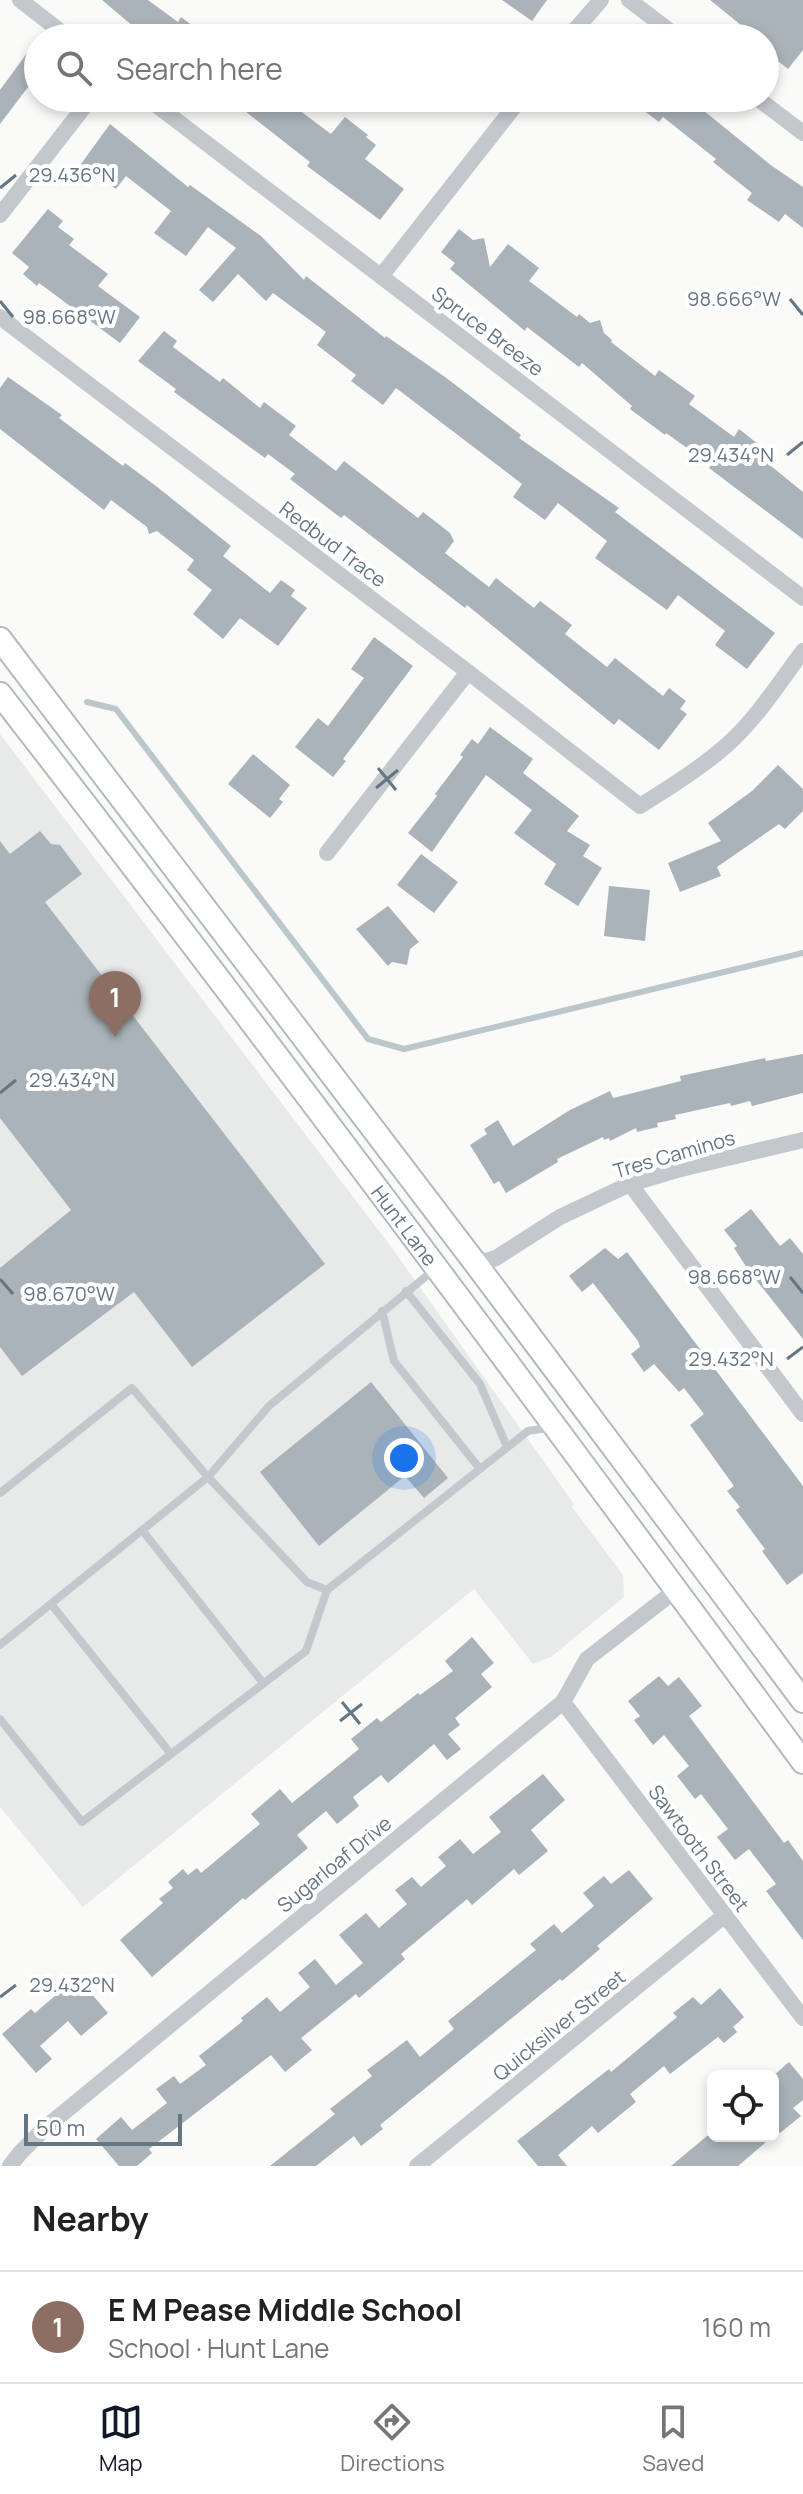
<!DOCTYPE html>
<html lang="en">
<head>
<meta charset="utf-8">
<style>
	body { margin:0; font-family:Manrope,sans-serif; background:#f6f6f6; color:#222 }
	.controls { position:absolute; right:24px; bottom:24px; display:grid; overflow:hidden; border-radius:12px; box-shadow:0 4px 12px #0003 }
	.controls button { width:72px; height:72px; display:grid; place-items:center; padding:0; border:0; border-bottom:2px solid #e0e0e0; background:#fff; color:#222; font:40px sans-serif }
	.scale { position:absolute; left:24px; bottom:20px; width:158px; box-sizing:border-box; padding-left:8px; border:4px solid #657683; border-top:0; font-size:22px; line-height:28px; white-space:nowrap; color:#657683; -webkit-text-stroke:6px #fff; paint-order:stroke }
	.you { position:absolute; left:404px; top:1458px; width:28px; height:28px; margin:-20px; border:6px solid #fff; border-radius:50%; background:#1a73e8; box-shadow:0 0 0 12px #1a73e833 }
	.badge { display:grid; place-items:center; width:52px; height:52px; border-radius:50%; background:#111827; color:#fff; font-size:26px; font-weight:700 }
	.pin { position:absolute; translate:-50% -66px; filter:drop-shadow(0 2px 4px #0008) }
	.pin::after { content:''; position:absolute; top:42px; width:28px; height:24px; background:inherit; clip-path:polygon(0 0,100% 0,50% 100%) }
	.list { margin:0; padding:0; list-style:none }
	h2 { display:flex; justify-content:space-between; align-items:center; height:104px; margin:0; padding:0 32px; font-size:34px }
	h2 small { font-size:26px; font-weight:400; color:#767676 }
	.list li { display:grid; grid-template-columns:52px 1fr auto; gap:24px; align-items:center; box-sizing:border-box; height:112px; padding:0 32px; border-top:2px solid #e0e0e0 }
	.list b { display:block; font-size:30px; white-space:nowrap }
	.list p { margin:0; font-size:26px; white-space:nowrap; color:#767676 }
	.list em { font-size:26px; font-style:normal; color:#767676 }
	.icon { flex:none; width:44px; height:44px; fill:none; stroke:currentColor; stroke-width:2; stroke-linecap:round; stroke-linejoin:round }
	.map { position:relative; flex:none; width:803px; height:2166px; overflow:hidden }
	.search { position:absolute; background:#fff; box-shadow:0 4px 12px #0003; left:24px; right:24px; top:24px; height:88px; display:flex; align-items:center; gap:20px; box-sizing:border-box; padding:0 28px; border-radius:44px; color:#767676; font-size:30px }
	.sheet { height:216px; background:#fff }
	nav { display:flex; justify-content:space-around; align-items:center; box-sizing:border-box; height:112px; border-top:2px solid #e0e0e0; background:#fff; font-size:22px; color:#767676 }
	nav a { display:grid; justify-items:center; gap:4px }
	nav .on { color:#111827 }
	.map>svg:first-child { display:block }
	.built { fill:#e8e9e9 }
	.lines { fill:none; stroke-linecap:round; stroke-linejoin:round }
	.stream { stroke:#bbc7cb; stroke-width:6 }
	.building { fill:#aab3b9 }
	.secondary-casing { stroke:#b3babf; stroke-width:26 }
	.service { stroke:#c3c8cc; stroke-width:8 }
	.minor { stroke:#c3c8cc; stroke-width:16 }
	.secondary { stroke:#fff; stroke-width:22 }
	.ticks { fill:none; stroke:#657683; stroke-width:3 }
	.labels { text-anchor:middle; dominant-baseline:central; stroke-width:8; stroke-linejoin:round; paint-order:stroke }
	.street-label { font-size:20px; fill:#657683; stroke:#fff }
	.ticks-label { font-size:20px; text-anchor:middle; fill:#657683; stroke:#fff; stroke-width:8; stroke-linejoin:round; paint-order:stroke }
</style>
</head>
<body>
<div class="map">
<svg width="803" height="2166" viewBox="0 0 803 2166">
	<rect width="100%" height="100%" fill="#fafaf8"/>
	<polygon class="built" points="0,734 392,1248 574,1504 572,1507 623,1575 624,1597 551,1657 533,1664 474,1589 83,1907 0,1807"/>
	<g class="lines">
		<polyline class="stream" points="87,702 116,709 368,1039 404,1049 803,953"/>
	</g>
	<g class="building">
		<polygon points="102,0 148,0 178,22 181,17 209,38 147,38"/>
		<polygon points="502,0 547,0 532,21"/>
		<polygon points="710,0 803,0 803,50 788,69 765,51 765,38 757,38"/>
		<polygon points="38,38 38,74 0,124 0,90"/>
		<polygon points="228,98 283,98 331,134 345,117 368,135 366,137 376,145 365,159 404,189 380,220 307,166 310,162"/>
		<polygon points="627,98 688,98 772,166 803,187 803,228 785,214 779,222 747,200 752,193 713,162 716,159 663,117 659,122"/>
		<polygon points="110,124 188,187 190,185 261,236 304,280 306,276 385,338 386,336 445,377 521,435 519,438 619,508 615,512 775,633 747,669 715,645 725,631 678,595 667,610 595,558 607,541 558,503 545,520 513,497 522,484 396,388 383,405 351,381 356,375 317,345 326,332 273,293 266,301 238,274 213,302 199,290 236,248 208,227 186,256 154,233 171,211 126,176 116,189 81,164"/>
		<polygon points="48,209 63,221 58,227 74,239 69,245 108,274 98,286 140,317 120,343 39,283 37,286 23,274 29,267 12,253"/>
		<polygon points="459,229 473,240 484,238 490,267 508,244 539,268 529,281 577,317 579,314 590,323 600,320 604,333 612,340 611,342 655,376 659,370 695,396 689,404 734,437 739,429 772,455 766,462 803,492 803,539 709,468 711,465 666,433 665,435 630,409 632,406 582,363 579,367 527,327 525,331 450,269 455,263 441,252"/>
		<polygon points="164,331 177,341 173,347 220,382 223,378 260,408 264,402 296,426 289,435 336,471 344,461 418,518 423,512 450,533 454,541 445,553 489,587 496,578 534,608 540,601 572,625 565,634 607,667 615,658 663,696 669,688 686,701 680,709 687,714 659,750 619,719 614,725 467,605 465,608 344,515 341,518 290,479 295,474 268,454 265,458 174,392 176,389 138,361"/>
		<polygon points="8,377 62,415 59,418 123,466 125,463 156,486 231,546 223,556 270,593 281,580 295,590 291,596 307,608 278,646 240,618 223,639 193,614 212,590 187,570 194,560 157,531 149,534 147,527 111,500 104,510 0,429 0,388"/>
		<polygon points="374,637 413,666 343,759 346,761 333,777 295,747 318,718 328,726 364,678 351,669"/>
		<polygon points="490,727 533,759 523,773 579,816 567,831 590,845 583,856 602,868 578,906 544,884 556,864 514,833 532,810 486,775 432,852 408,833 437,796 435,794 463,757 460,755 472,739 478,744"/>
		<polygon points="253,754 290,785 279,799 283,802 270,818 228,784"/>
		<polygon points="778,765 803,789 803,811 785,829 779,824 717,867 721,876 680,892 668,863 721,841 708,823 752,791"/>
		<polygon points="40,831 51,844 60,845 82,874 45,902 325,1264 192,1367 134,1292 22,1376 0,1347 0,1268 71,1210 0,1118 0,841 10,854"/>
		<polygon points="421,854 458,882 434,913 397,885"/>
		<polygon points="609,886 650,890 645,941 604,936"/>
		<polygon points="388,906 419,942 410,949 407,965 392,962 388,966 356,929"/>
		<polygon points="803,1054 803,1093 752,1106 750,1101 731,1106 730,1103 675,1115 676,1119 657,1123 658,1127 637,1132 636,1128 610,1141 609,1138 604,1140 603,1137 557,1159 558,1162 506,1193 499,1181 494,1184 470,1145 487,1134 484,1129 498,1120 513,1146 570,1110 610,1091 613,1098 681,1081 680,1076 765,1058 766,1061"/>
		<polygon points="751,1209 780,1246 790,1238 803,1254 803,1339 749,1271 734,1248 737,1246 724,1230"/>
		<polygon points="605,1248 618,1259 627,1252 803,1486 803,1573 787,1585 762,1551 765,1549 736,1510 740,1507 727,1491 734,1486 690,1425 704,1414 684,1388 679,1392 654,1364 644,1372 631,1354 640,1347 638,1341 593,1283 582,1292 569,1276"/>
		<polygon points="371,1382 448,1478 424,1498 405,1476 319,1546 260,1472"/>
		<polygon points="472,1637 494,1663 481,1674 492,1687 455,1718 460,1725 448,1734 461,1749 447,1760 434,1744 388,1783 381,1775 353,1797 359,1806 337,1824 326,1811 297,1835 308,1848 245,1900 243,1898 152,1977 120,1940 163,1903 159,1899 173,1888 168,1882 183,1869 188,1875 197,1868 201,1873 260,1824 251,1814 280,1789 292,1803 359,1749 351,1739 377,1718 381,1722 418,1693 420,1695 453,1671 445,1661"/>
		<polygon points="659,1676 668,1686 679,1677 702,1706 689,1716 784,1843 788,1840 803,1861 803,1940 766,1891 776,1884 749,1849 735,1860 717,1837 728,1829 701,1794 695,1799 677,1776 689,1766 664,1735 653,1745 634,1720 640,1716 628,1701"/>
		<polygon points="543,1774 565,1800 531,1830 548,1851 519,1875 514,1869 472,1905 467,1899 401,1954 405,1959 359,1998 356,1994 301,2038 312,2050 285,2072 271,2055 149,2149 152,2153 137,2166 119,2166 96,2139 121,2117 132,2130 167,2103 156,2089 174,2076 180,2084 206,2065 199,2056 243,2021 241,2018 267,1997 280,2012 310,1987 298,1973 315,1959 336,1985 363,1963 339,1935 366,1913 379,1928 407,1904 395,1890 412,1877 421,1887 446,1866 438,1857 460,1839 473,1854 501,1832 489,1817"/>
		<polygon points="629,1870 653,1899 597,1946 600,1949 562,1981 560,1979 380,2125 383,2129 361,2146 354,2136 316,2166 270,2166 335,2114 330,2109 372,2076 367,2070 407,2040 420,2057 454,2029 448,2021 536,1950 530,1944 554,1924 562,1933 594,1906 583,1893 604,1876 611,1884"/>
		<polygon points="77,1977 108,2013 81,2036 68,2021 40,2046 52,2059 36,2073 2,2034 31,2009 35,2013"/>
		<polygon points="720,1988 744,2017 733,2027 737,2032 724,2043 718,2037 670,2074 664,2066 630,2094 636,2102 598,2133 592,2126 558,2155 567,2166 538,2166 517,2141 609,2069 611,2072 677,2017 673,2013 693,1997 701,2005"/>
		<polygon points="789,2062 803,2079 803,2100 793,2108 801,2116 780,2133 773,2124 773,2076"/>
		<polygon points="707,2136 773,2136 738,2166 671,2166"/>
	</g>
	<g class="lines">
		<defs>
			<g id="secondary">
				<polyline points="0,639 476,1264 803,1701"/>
				<path id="s1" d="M0 694C273 1046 539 1403 803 1762"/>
			</g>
		</defs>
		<use href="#secondary" class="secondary-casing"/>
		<g class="service">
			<polyline points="435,1269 269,1406 208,1477 307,1582 327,1590 528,1431 553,1427"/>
			<polyline points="406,1291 480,1384 507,1447"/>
			<polyline points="382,1311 394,1361 480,1469"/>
			<polyline points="0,1493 132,1388 208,1477 0,1645"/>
			<polyline points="142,1530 263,1683"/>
			<polyline points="51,1604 171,1754"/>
			<polyline points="0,1719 82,1822 306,1651 327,1590"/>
		</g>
		<g class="minor">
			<polyline points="20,0 69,38"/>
			<polyline points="629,0 679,38"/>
			<polyline points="568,38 601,0"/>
			<polyline points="147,98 803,598"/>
			<polyline points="757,98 803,133"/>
			<polyline points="0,215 91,98"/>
			<polyline points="382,275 521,98"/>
			<path d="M0 317 468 672 640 806C670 787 701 768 728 744 757 718 779 683 803 651"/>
			<polyline points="327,853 468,672"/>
			<polyline points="630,1184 803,1414"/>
			<polyline points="476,1264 496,1258 560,1217 630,1184 677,1170 803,1140"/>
			<polyline points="563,1702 803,2018"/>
			<polyline points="10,2166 20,2153 45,2128 563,1702 587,1659 676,1590"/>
			<polyline points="417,2166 725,1915"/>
		</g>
		<use href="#secondary" class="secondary"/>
	</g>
	<path class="ticks" d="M0 188 16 175M790 299 803 315M0 301 13 317M787 455 803 442M378 768 396 790M376 788 398 770M0 1093 16 1080M790 1277 803 1293M0 1279 13 1294M787 1359 803 1347M342 1702 360 1724M340 1721 362 1704M0 1997 16 1985"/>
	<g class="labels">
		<g class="street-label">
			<text transform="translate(488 331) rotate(37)">Spruce Breeze</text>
			<text transform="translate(333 544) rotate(37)">Redbud Trace</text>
			<text transform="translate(674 1154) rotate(-16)">Tres Caminos</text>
			<text stroke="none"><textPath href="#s1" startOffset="668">Hunt Lane</textPath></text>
			<text transform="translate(699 1848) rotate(53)">Sawtooth Street</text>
			<text transform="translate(334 1864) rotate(-39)">Sugarloaf Drive</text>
			<text transform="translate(559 2025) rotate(-39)">Quicksilver Street</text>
		</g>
	</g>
	<g class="ticks-label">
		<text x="72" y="182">29.436°N</text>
		<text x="734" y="306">98.666°W</text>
		<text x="69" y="324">98.668°W</text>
		<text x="731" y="462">29.434°N</text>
		<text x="72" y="1087">29.434°N</text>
		<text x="734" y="1284">98.668°W</text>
		<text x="69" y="1301">98.670°W</text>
		<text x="731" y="1366">29.432°N</text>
		<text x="72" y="1992">29.432°N</text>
	</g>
</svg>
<div class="controls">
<button><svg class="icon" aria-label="locate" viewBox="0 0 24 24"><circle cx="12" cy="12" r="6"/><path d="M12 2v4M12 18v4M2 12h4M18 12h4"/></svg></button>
</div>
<div class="scale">50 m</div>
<div class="you"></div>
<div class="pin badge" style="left:115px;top:1037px;background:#8d6e63">1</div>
<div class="search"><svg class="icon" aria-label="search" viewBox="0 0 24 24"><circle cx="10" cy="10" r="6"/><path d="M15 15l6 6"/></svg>Search here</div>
</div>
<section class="sheet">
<h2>Nearby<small></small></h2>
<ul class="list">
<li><span class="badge" style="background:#8d6e63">1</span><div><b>E M Pease Middle School</b><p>School · Hunt Lane</p></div><em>160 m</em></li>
</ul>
</section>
<nav>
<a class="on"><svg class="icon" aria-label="map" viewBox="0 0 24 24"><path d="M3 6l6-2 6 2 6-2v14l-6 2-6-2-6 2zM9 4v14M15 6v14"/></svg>Map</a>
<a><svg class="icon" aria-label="directions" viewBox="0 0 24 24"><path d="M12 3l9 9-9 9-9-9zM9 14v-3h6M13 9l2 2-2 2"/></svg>Directions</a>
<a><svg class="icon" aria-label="saved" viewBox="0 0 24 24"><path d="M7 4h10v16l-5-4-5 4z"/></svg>Saved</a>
</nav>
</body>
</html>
